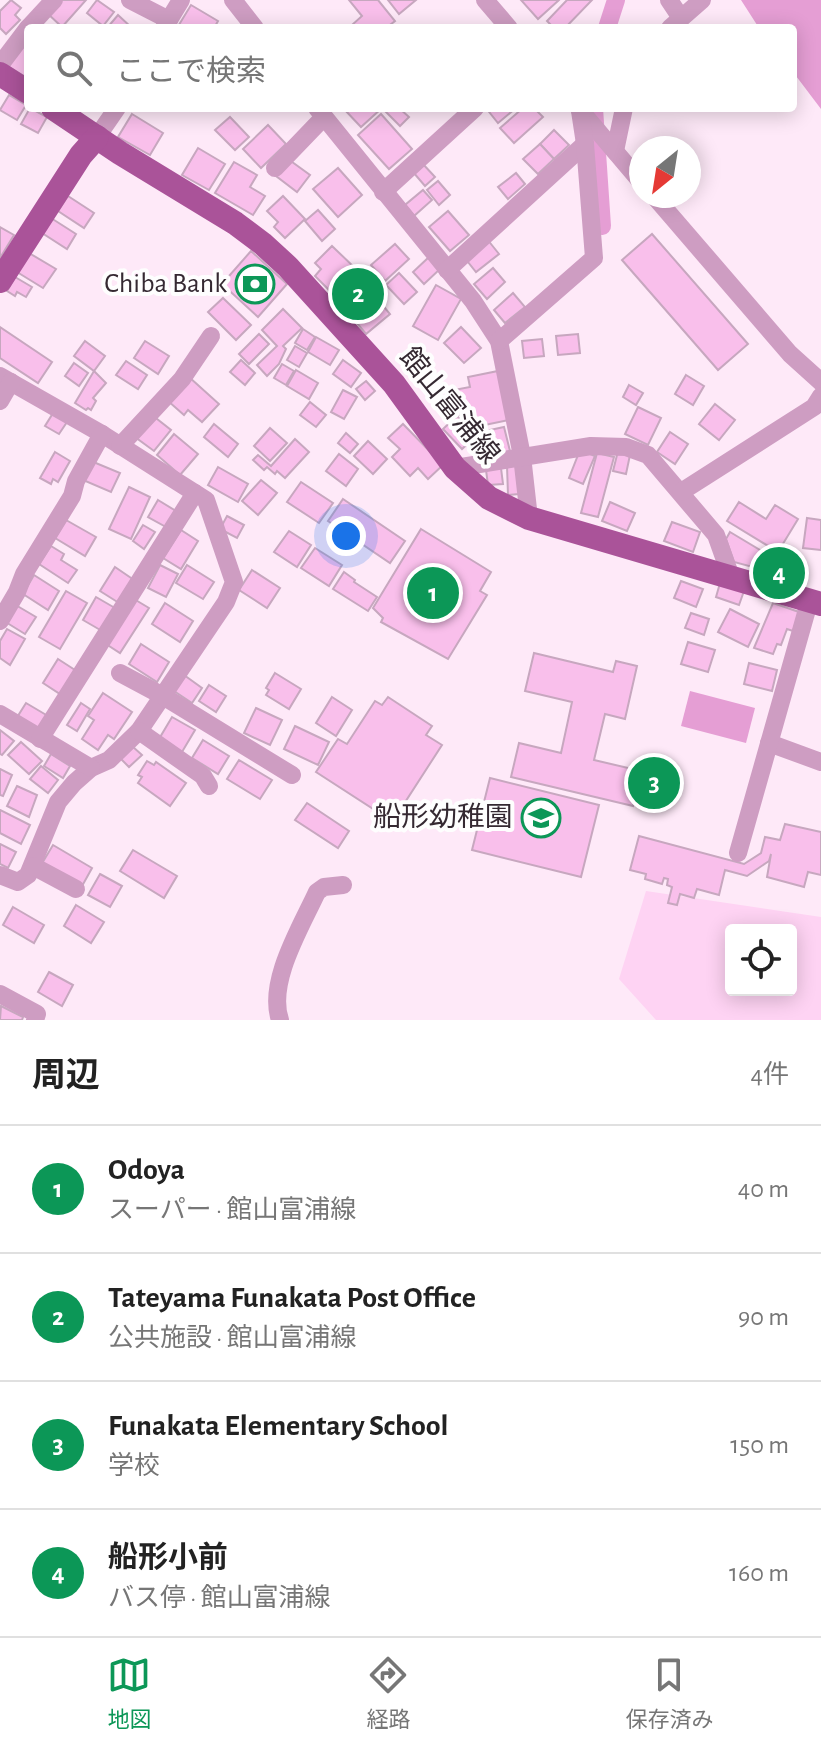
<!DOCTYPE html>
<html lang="ja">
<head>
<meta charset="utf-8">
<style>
	body { margin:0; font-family:"Alegreya Sans","Noto Sans JP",sans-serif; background:#f2f2f2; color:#222 }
	.controls { position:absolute; right:24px; bottom:24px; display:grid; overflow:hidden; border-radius:8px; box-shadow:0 4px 20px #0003 }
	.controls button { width:72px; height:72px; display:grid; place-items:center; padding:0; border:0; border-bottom:2px solid #e0e0e0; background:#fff; color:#222; font:40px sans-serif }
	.compass { position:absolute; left:629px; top:136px; width:72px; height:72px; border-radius:50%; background:#fff; box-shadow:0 4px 20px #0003; rotate:210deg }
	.you { position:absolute; left:346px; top:536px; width:28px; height:28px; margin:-20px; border:6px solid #fff; border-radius:50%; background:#1a73e8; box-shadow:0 0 0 12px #1a73e833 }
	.badge { display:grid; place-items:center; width:52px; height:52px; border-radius:50%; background:#0c9757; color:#fff; font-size:26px; font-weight:700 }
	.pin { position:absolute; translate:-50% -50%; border:4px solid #fff; box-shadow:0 2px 8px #0006 }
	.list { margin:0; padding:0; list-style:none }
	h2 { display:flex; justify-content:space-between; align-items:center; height:104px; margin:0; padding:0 32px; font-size:34px }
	h2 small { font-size:26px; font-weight:400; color:#767676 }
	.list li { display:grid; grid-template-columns:52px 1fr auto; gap:24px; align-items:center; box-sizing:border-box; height:128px; padding:0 32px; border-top:2px solid #e0e0e0 }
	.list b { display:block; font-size:30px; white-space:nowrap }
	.list p { margin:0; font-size:26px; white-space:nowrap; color:#767676 }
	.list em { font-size:26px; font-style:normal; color:#767676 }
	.icon { flex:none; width:44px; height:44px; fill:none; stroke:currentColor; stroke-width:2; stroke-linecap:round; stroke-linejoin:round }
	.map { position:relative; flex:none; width:821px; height:1020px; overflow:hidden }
	.search { position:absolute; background:#fff; box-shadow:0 4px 20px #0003; left:24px; right:24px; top:24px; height:88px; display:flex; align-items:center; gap:20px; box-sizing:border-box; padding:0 28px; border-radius:8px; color:#767676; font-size:30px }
	.sheet { height:616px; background:#fff }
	nav { display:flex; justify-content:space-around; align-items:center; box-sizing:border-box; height:112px; border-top:2px solid #e0e0e0; background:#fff; font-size:22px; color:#767676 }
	nav a { display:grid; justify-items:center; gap:4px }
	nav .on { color:#0c9757 }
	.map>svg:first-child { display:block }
	.green { fill:#fed3f3; fill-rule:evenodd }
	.water { fill:#e59ed4 }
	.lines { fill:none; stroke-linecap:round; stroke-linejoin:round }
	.canal { stroke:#e59ed4; stroke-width:18 }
	.building { fill:#f9bfeb; stroke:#c7a7bf; stroke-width:2 }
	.minor { stroke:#ce9dc2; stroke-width:18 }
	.major { stroke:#aa5399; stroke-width:24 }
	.labels { text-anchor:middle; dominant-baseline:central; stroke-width:8; stroke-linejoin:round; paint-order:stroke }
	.poi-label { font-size:28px; fill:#352932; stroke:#fefefe; text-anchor:end }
	.street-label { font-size:28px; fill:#352932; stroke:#fefefe }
</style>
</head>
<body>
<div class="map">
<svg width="821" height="1020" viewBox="0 0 821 1020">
	<rect width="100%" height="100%" fill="#fee9f8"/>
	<path class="green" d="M646 891 821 917V1020H656L619 979ZM731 930H791V990H731Z"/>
	<g class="water">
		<polygon points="741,0 821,0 821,109 793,72 793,28 759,28"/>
		<polygon points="690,691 755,708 746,743 681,726"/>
	</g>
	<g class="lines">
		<g class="canal">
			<polyline points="607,28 616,0"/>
			<polyline points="594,108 602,226"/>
		</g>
	</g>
	<g class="building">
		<polygon points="11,0 21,8 15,15 20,20 6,34 0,28 0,11"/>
		<polygon points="59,0 86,0 62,27 47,13"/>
		<polygon points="97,0 114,12 103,26 87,13"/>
		<polygon points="349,0 378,0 395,21 386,28 355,28 352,25 362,16"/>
		<polygon points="388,0 416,0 399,14"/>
		<polygon points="521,0 559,0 538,19"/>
		<polygon points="567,0 592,0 565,28 554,28 547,21"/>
		<polygon points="191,5 218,21 214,28 177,28"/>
		<polygon points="118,15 132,28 107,28"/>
		<polygon points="21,43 28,47 28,70 24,76 6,65"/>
		<polygon points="9,95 26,105 17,120 0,110"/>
		<polygon points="30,108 47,117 38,133 21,124"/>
		<polygon points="343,108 382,108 361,127"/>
		<polygon points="390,108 399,108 409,117 400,126 386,112"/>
		<polygon points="486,108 516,108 498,123"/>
		<polygon points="523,108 534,108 543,117 514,143 500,128"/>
		<polygon points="132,114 163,133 150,155 118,137"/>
		<polygon points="381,114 412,149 389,169 358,135"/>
		<polygon points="230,117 249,137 235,150 215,130"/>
		<polygon points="268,125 286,144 261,168 243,149"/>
		<polygon points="554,130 569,145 554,159 540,144"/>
		<polygon points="540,144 554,159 538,174 523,159"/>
		<polygon points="198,148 225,164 209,190 182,175"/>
		<polygon points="288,159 310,175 297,192 276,176"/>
		<polygon points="234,162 257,175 250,187 265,196 253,215 215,193"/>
		<polygon points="422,163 435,177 425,186 413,172"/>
		<polygon points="338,168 362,195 338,217 313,189"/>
		<polygon points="516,173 525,184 508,199 498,187"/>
		<polygon points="438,181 450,195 439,205 427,190"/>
		<polygon points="423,190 432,200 414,216 405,205"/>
		<polygon points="68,196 94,213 84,228 58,211"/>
		<polygon points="283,196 305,219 285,238 274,227 278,222 267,211"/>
		<polygon points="318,210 335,229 322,241 305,221"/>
		<polygon points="448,211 469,235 450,251 429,227"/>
		<polygon points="51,218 76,234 67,249 42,233"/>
		<polygon points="0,227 14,235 0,258"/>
		<polygon points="652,234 748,344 718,370 622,260"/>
		<polygon points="487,239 499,254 476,272 464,257"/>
		<polygon points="395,244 409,259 385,281 371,265"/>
		<polygon points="332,246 356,269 332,293 315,276 321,269 315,263"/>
		<polygon points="251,251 287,284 258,317 222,284"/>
		<polygon points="29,253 56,269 43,288 17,272"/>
		<polygon points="429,257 440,269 424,284 413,272"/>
		<polygon points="493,268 505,282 487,299 474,284"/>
		<polygon points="399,273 417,292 404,304 386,285"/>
		<polygon points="15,277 32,287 26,297 17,292 15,296 7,291"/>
		<polygon points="360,278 390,314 366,334 336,298"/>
		<polygon points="436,285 461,299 438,340 413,326"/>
		<polygon points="513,293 525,307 505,323 494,310"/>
		<polygon points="223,298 251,325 236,340 208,312"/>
		<polygon points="283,309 302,328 283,346 286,349 279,364 267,376 257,365 277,346 262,330"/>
		<polygon points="0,327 52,362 38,383 0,358"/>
		<polygon points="461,327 481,348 464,363 444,343"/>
		<polygon points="303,329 315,337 307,350 295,343"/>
		<polygon points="259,334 269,344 249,364 239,354"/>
		<polygon points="578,334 580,353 558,355 556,336"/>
		<polygon points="316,337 339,350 330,365 308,352"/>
		<polygon points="542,339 544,356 524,358 522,341"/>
		<polygon points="85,341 105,356 94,371 74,356"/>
		<polygon points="145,341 169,356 158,374 134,358"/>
		<polygon points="295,346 307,353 299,367 287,360"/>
		<polygon points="241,360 255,373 245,385 230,372"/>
		<polygon points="343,360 361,373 351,387 333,374"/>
		<polygon points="126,361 147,375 138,389 116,375"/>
		<polygon points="74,363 88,373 79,386 65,376"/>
		<polygon points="282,364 294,371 286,385 274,378"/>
		<polygon points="296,370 318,383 309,399 287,386"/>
		<polygon points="94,371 106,383 93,398 96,401 91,410 88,408 86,410 75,403"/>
		<polygon points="498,371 509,420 470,428 467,413 459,415 454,390 470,387 468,377"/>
		<polygon points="686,375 704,386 693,405 675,394"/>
		<polygon points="189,377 219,404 202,422 188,410 184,415 168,401"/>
		<polygon points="366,381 375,391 365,400 356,389"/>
		<polygon points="629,385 643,393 636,405 623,397"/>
		<polygon points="343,390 357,397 344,419 331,412"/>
		<polygon points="310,402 326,415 316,427 300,415"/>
		<polygon points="715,404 735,420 719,440 699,424"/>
		<polygon points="638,407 661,418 648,445 625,434"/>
		<polygon points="55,410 69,419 59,434 45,426"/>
		<polygon points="152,415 171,430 154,451 135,437"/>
		<polygon points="457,416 476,436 462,449 443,429"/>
		<polygon points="214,424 238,444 228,457 204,437"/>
		<polygon points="403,424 443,465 428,479 418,468 410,476 392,457 400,449 388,438"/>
		<polygon points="504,427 510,451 496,454 490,430"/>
		<polygon points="270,428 287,443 270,461 254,446"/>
		<polygon points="670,432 688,444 675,464 657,452"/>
		<polygon points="346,433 358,444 350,453 338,443"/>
		<polygon points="174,434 198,454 180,475 157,455"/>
		<polygon points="295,439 309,452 285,478 277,471 275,474 267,467 264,470 253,460 258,455 271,466"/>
		<polygon points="368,441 387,459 373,474 354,456"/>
		<polygon points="580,450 595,456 583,484 569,478"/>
		<polygon points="618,451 630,455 626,474 613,471"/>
		<polygon points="55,452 70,461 58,482 53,479 51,484 40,478"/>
		<polygon points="597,453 614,457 598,517 581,513"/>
		<polygon points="339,454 358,469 346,486 326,471"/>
		<polygon points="91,461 120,473 111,492 83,480"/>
		<polygon points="518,465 519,494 508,495 507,466"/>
		<polygon points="218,467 248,484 238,502 208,485"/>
		<polygon points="501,468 503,484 488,485 486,470"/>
		<polygon points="261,480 277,493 258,515 242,501"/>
		<polygon points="301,482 333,503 319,523 287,502"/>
		<polygon points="129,487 150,497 131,539 109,529"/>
		<polygon points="343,499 405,541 390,563 328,521"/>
		<polygon points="158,500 176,511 166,527 148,517"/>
		<polygon points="610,502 635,513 627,531 602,521"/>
		<polygon points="739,502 766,519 775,505 798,519 778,552 727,521"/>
		<polygon points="227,516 244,525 237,538 220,529"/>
		<polygon points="807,518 821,520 821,550 803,548"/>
		<polygon points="66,520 96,537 85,556 55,538"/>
		<polygon points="672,522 700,532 693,552 664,541"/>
		<polygon points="143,525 155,532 144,549 133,541"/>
		<polygon points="421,529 491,572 480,591 487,595 448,659 381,622 383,618 373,608"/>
		<polygon points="181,530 198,541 181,569 163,558"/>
		<polygon points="289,531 311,545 297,567 274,552"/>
		<polygon points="730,532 775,559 768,571 734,562 726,539"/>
		<polygon points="51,546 64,554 61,560 77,570 68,583 39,564"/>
		<polygon points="315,548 342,565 329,586 301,568"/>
		<polygon points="160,565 178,574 166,597 148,588"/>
		<polygon points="187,565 214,582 203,599 176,583"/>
		<polygon points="115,567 134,580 119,603 100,591"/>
		<polygon points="252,570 280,588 267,608 239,590"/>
		<polygon points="344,572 355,580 354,582 377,597 368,611 333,589"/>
		<polygon points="34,575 59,591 48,610 23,594"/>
		<polygon points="681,581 703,589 696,607 674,598"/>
		<polygon points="720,583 744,591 739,605 716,597"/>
		<polygon points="66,591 87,603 60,649 39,637"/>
		<polygon points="96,597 115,608 102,631 83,620"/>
		<polygon points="134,599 149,608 120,653 106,644"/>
		<polygon points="165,603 193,621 180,642 152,624"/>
		<polygon points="773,603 799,612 793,631 787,629 781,645 777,644 773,654 754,648"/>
		<polygon points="14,604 36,617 25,634 4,621"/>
		<polygon points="730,609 759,624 748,647 718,632"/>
		<polygon points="691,613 709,619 704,635 685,628"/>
		<polygon points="7,629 25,639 10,665 0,658 0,641"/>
		<polygon points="688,642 715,650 708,672 681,664"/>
		<polygon points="141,644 169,662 157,682 129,664"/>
		<polygon points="534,653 613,672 616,661 637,666 625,719 605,714 594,760 641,771 633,806 511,777 519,743 561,753 572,702 525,691"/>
		<polygon points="58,659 75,670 60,694 43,683"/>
		<polygon points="749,663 777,670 772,691 744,684"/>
		<polygon points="275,673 301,689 289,709 266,695 269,690 266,688"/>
		<polygon points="184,675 202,688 192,703 174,691"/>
		<polygon points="209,685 226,696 216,712 199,701"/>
		<polygon points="103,693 132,712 114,739 108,735 98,750 82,739 94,720 88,716"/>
		<polygon points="332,697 352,710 336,736 316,723"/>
		<polygon points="388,697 432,726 426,735 442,745 400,810 388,802 381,814 316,772 338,739 347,744 375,701 382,705"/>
		<polygon points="26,703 48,716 39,732 16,719"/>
		<polygon points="81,703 90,709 77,731 67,725"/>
		<polygon points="256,708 282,720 270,745 244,733"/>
		<polygon points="172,717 195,730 182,752 159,739"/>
		<polygon points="295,726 329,742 318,765 284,749"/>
		<polygon points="0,730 14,741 2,755 0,754"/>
		<polygon points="203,740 229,756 218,774 192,758"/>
		<polygon points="21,742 42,761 29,774 8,755"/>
		<polygon points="132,746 142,755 129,767 120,758"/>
		<polygon points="51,754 70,766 63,778 44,766"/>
		<polygon points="239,760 272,780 260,799 227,779"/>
		<polygon points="147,761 154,765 156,762 186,783 170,806 138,783 142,777 138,775"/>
		<polygon points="41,766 58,780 48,793 30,779"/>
		<polygon points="0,769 12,775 3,796 0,795"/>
		<polygon points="490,778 599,805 581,877 472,850"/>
		<polygon points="17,786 37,795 29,817 7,806"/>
		<polygon points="307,803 349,831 338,848 295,820"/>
		<polygon points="0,810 30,825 21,844 0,833"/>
		<polygon points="785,824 821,832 821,875 808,872 804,887 767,877 771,854 769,861 747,876 725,870 719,895 697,889 694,898 680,894 677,905 668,903 672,887 667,885 668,879 664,878 662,884 645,879 646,874 630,870 639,836 744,864 761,853 765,837 780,840"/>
		<polygon points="0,844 16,852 8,868 0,864"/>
		<polygon points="53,845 92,868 81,888 41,865"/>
		<polygon points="133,850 177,876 164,898 120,871"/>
		<polygon points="100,874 122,886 110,907 88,895"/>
		<polygon points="76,905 104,922 91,943 64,926"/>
		<polygon points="13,907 44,925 34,943 3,925"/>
		<polygon points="49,972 73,985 62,1006 38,992"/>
		<polygon points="1,1006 23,1017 22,1020 0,1020"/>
	</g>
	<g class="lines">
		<g class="minor">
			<polyline points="130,0 169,20"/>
			<polyline points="233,0 255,28"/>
			<polyline points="485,0 509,28"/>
			<polyline points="669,0 681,18"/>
			<polyline points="28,28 54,0"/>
			<polyline points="164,28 181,0"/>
			<polyline points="670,28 702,0"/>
			<polyline points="0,65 28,28"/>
			<polyline points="317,108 473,301 499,341 522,456 529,518"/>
			<polyline points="580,110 641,182"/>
			<polyline points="97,137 117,108"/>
			<polyline points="615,151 624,108"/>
			<polyline points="275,168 324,117"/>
			<polyline points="383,192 475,108"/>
			<polyline points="654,196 790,354 821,382"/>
			<polyline points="447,270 585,144"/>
			<polyline points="499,341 594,258 585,144 580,111"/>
			<polyline points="0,376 102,434 206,500 234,582 226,602 139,731 109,760 91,768 74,783 58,802 28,875 18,882 0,875"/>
			<polyline points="0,401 11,382"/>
			<polyline points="120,446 182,379 211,336"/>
			<polyline points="455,468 591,446 626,447 648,455 716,535 731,577"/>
			<polyline points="681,492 814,407 821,396"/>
			<polyline points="0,621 17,592 24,574 72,496 76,481 102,434"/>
			<polyline points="120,673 163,696 292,775"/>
			<polyline points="0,714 91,768"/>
			<polyline points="139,731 203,776 209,786"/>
			<polyline points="40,739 195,493"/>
			<polyline points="769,743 821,762"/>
			<polyline points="738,853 810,599"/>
			<polyline points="33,866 76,889"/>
			<polyline points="0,994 37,1014 35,1020"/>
			<path d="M280 1020C267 982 301 927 317 892L324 887 343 885"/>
		</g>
		<g class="major">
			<polyline points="0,74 28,92"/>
			<polyline points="53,108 120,153 235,223 263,244 288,267 394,384 455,468 489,498 529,518 821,604"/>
			<polyline points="0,281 81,155 97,137"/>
		</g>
	</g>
	<defs>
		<symbol id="bank-ring" viewBox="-11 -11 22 22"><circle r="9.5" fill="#fefefe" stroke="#0c9757" stroke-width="1.5"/><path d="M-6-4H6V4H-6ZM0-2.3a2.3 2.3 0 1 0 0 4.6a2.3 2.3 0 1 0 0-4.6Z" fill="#0c9757"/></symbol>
		<symbol id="school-ring" viewBox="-11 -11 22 22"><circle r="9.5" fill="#fefefe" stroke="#0c9757" stroke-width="1.5"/><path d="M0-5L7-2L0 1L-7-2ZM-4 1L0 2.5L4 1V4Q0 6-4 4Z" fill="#0c9757"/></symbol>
	</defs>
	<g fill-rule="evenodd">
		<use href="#bank-ring" x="233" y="262" width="44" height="44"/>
		<use href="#school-ring" x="519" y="796" width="44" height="44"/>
	</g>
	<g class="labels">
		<g class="poi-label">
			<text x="227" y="284">Chiba Bank</text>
			<text x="513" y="818">船形幼稚園</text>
		</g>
		<g class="street-label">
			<text transform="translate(449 406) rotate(51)">館山富浦線</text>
		</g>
	</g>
</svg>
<div class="controls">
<button><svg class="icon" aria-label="locate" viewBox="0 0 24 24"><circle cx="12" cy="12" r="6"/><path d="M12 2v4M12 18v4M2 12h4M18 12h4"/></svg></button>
</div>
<svg class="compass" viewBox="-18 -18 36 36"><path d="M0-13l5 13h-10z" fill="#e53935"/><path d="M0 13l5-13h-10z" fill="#767676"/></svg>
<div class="you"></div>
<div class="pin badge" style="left:433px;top:593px">1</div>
<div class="pin badge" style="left:358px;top:294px">2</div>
<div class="pin badge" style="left:654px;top:783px">3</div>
<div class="pin badge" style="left:779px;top:573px">4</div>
<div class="search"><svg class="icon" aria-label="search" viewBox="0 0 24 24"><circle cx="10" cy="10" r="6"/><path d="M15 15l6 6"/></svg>ここで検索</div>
</div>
<section class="sheet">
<h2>周辺<small>4件</small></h2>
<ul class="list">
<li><span class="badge">1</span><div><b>Odoya</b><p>スーパー · 館山富浦線</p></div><em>40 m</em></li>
<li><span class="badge">2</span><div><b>Tateyama Funakata Post Office</b><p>公共施設 · 館山富浦線</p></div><em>90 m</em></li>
<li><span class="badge">3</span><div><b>Funakata Elementary School</b><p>学校</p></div><em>150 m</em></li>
<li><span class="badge">4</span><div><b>船形小前</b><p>バス停 · 館山富浦線</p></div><em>160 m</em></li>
</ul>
</section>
<nav>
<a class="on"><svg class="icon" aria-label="map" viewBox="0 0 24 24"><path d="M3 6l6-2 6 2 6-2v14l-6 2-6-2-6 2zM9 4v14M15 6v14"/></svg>地図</a>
<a><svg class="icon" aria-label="directions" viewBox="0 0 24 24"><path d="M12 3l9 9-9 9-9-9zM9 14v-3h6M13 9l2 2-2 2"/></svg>経路</a>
<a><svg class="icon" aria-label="saved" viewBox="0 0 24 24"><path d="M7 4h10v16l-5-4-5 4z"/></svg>保存済み</a>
</nav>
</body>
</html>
